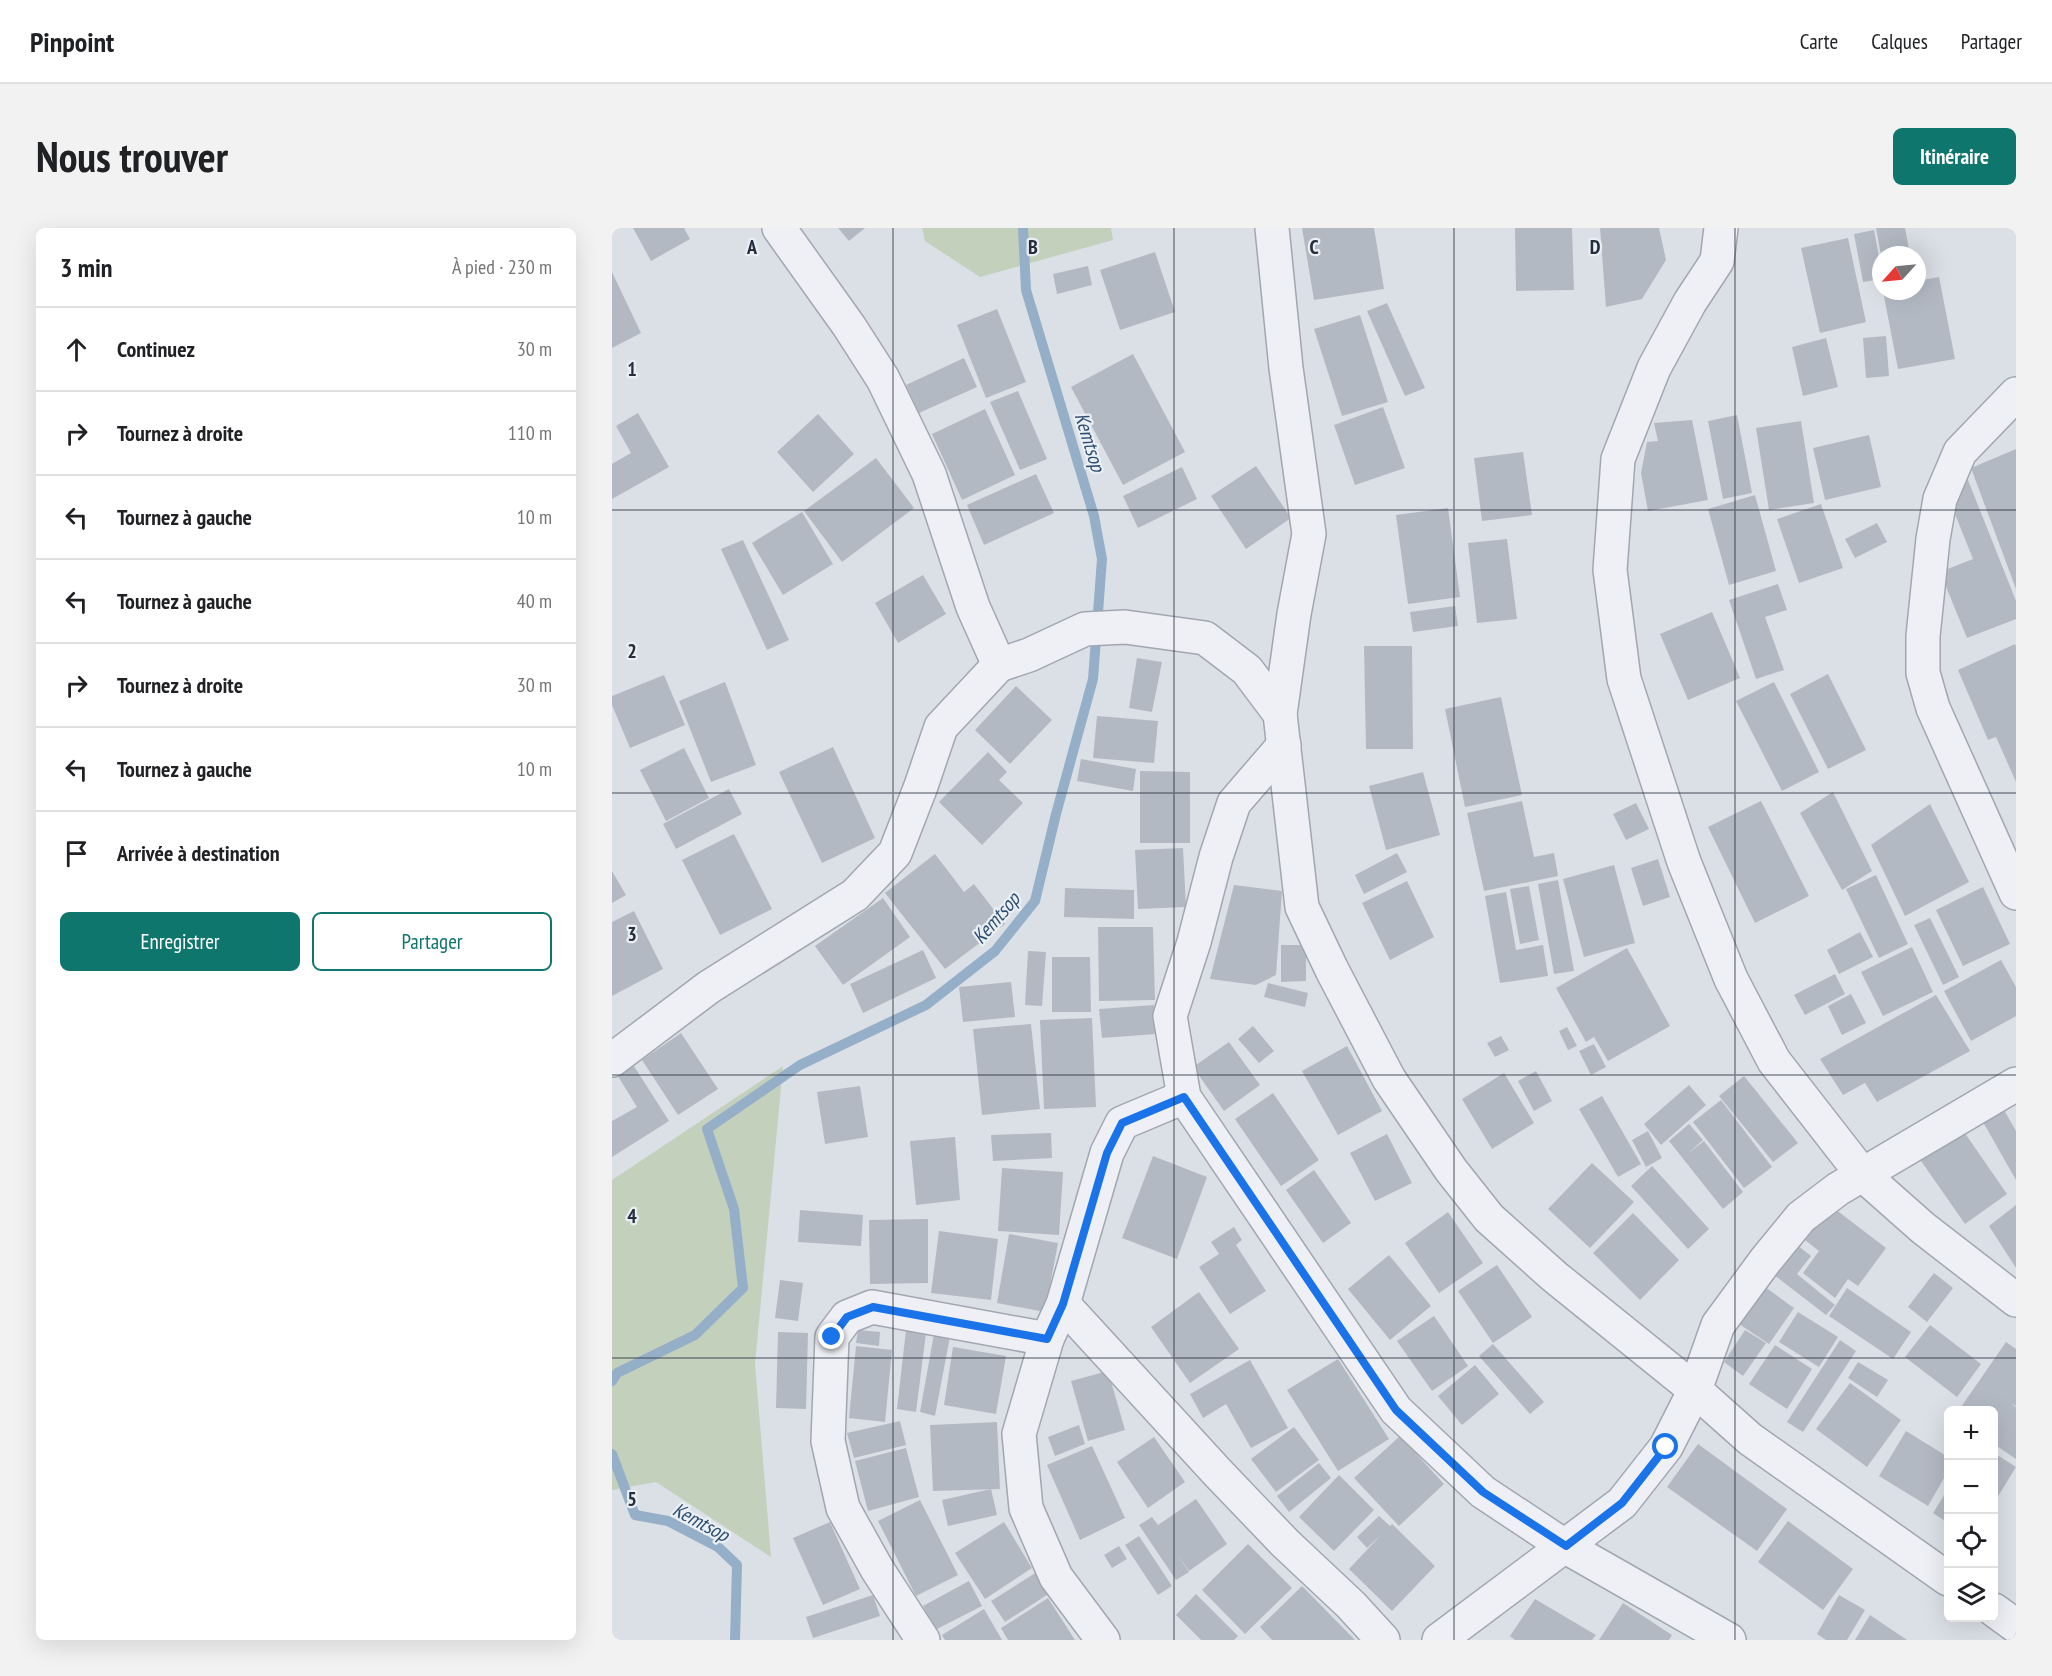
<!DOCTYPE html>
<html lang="fr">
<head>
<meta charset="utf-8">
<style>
	body { margin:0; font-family:"PT Sans Narrow",sans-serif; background:#f2f2f2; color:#202124 }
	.controls { position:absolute; right:18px; bottom:18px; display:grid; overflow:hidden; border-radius:9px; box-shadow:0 6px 24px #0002 }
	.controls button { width:54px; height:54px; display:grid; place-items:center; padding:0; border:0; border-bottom:2px solid #e0e0e0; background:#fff; color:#202124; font:30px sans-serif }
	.compass { position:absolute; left:1260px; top:18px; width:54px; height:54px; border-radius:50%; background:#fff; box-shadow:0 6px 24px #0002; rotate:243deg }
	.stop { position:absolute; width:18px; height:18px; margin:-14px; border:4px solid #1a73e8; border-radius:50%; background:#fff }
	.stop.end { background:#1a73e8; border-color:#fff; box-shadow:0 2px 6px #0008 }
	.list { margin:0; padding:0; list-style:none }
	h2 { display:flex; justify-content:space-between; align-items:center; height:78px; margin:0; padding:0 24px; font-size:26px }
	h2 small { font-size:20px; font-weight:400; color:#757577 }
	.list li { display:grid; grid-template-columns:39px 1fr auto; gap:18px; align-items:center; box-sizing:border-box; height:84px; padding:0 24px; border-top:2px solid #e0e0e0 }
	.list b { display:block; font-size:22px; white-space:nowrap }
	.list em { font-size:20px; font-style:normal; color:#757577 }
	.actions { display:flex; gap:12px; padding:18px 24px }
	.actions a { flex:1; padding:14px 0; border:2px solid #0f766e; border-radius:9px; text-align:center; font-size:21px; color:#0f766e }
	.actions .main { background:#0f766e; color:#fff }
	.icon { flex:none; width:33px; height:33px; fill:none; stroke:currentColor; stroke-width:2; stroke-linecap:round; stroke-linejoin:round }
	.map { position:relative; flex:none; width:1404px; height:1412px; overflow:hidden; border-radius:9px }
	header { display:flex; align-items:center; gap:36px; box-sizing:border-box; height:84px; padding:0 30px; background:#fff; border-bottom:2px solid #e0e0e0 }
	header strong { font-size:28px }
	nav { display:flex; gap:33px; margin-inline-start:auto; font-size:21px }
	.intro { display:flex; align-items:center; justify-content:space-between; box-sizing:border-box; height:144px; padding:0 36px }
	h1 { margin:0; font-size:42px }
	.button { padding:15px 27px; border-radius:9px; background:#0f766e; color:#fff; font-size:21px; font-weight:700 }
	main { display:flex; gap:36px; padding:0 36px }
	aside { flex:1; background:#fff; border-radius:9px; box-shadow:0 6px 24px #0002 }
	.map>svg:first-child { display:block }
	.green { fill:#c2d0bc }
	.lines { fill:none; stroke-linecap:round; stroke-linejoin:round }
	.stream { stroke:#95afc8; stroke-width:10 }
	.building { fill:#b3b9c3 }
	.minor-casing { stroke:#a1a7b0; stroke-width:36 }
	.minor { stroke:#eef0f5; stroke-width:33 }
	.route { stroke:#1a73e8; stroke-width:8 }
	.grid { fill:none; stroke:#252e3d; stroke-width:1.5; stroke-opacity:0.55 }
	.labels { text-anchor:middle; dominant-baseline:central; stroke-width:4.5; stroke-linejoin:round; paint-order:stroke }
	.water-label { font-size:20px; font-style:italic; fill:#2e4e71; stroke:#eaeff4 }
	.grid-label { font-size:20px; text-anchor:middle; font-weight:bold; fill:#252e3d; stroke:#eaeff4; stroke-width:4.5; stroke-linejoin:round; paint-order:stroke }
</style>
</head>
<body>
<header>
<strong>Pinpoint</strong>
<nav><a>Carte</a><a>Calques</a><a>Partager</a></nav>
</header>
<div class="intro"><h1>Nous trouver</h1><a class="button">Itinéraire</a></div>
<main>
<aside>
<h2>3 min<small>À pied · 230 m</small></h2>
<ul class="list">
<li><svg class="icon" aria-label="ahead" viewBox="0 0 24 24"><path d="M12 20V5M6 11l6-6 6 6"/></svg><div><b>Continuez</b></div><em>30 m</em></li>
<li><svg class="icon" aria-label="right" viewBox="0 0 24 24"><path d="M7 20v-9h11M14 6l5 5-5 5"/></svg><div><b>Tournez à droite</b></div><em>110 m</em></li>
<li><svg class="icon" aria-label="left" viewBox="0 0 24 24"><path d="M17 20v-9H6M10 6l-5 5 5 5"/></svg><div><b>Tournez à gauche</b></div><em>10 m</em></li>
<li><svg class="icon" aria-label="left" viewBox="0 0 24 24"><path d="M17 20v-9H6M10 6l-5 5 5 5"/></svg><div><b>Tournez à gauche</b></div><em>40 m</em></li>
<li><svg class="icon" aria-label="right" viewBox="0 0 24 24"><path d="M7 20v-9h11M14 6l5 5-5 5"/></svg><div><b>Tournez à droite</b></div><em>30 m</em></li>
<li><svg class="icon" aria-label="left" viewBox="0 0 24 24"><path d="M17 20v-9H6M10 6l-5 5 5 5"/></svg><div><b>Tournez à gauche</b></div><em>10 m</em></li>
<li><svg class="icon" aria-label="arrive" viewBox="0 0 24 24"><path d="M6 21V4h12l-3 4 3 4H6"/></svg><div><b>Arrivée à destination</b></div></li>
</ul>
<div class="actions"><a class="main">Enregistrer</a><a>Partager</a></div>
</aside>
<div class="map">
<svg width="1404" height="1412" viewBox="0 0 1404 1412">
	<rect width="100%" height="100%" fill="#dbe0e6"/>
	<g class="green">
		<polygon points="310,0 499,0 501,12 368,49 313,13"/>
		<polygon points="171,838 143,1136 159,1329 44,1254 0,1262 0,952"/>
	</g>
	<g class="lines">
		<g class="stream">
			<polyline points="0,1153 5,1145 83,1107 131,1060 122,981 95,901 188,837 314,777 383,723 423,673 444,586 481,451 490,331 482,288 414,62 411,0"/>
			<polyline points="0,1226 23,1287 56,1293 106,1319 125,1337 123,1412"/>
		</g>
	</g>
	<g class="building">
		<polygon points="21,0 72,0 78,11 39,33"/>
		<polygon points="226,0 253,0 237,13"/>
		<polygon points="690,0 762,0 772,61 702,72"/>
		<polygon points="903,0 960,0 962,62 904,63"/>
		<polygon points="988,0 1047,0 1054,32 1030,71 994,79"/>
		<polygon points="1264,0 1293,0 1298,27 1269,27"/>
		<polygon points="1262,2 1269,40 1269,51 1251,54 1242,6"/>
		<polygon points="1236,10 1254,94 1208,105 1189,20"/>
		<polygon points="543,24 563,84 508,102 488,42"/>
		<polygon points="476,38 480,57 445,66 441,46"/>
		<polygon points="0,44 29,105 0,120"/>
		<polygon points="1327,49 1343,131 1286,141 1271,63 1305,63 1305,53"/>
		<polygon points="775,75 813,160 793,168 755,83"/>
		<polygon points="385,81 414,154 374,170 345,97"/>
		<polygon points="748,87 776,174 730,188 702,101"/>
		<polygon points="1274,108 1277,148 1254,150 1251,110"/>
		<polygon points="1214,110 1226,159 1191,168 1180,119"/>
		<polygon points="521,126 573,224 511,257 459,159"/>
		<polygon points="352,130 365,159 307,185 294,157"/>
		<polygon points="406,163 435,231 408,242 378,174"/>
		<polygon points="771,179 793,240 743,257 722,197"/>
		<polygon points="373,181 403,247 350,272 320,206"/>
		<polygon points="26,185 57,239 0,271 0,236 19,225 4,198"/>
		<polygon points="206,186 242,226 201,264 165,224"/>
		<polygon points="1125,187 1140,265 1111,271 1096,193"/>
		<polygon points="1080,192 1096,272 1036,283 1029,245 1035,214 1046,213 1042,195"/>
		<polygon points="1189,193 1202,275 1157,282 1144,200"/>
		<polygon points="1257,207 1269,259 1213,272 1201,220"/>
		<polygon points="1404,221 1404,361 1359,240"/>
		<polygon points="911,224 920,287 870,293 862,230"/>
		<polygon points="264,230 302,280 230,334 192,283"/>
		<polygon points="644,238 679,290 634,321 599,268"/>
		<polygon points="570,239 585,271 526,300 511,268"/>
		<polygon points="424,246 442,285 372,317 355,277"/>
		<polygon points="1356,252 1404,373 1404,391 1355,410 1328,344 1361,331 1341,281 1345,279 1338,260"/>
		<polygon points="1143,267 1164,343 1117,357 1096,281"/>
		<polygon points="1209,276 1231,340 1187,355 1165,291"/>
		<polygon points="836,280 848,369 796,376 784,287"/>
		<polygon points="190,284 221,336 171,367 140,315"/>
		<polygon points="1265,295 1275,314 1243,330 1233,311"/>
		<polygon points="895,311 905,391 865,395 856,315"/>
		<polygon points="131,312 177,412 155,422 109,321"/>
		<polygon points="311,347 334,386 286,415 263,375"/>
		<polygon points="1166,356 1175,382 1153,389 1172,442 1144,451 1117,372"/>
		<polygon points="843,378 846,398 801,404 798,384"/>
		<polygon points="1100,384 1128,450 1076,472 1048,406"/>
		<polygon points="1403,416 1404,419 1404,554 1384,509 1376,512 1346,442"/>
		<polygon points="752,418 800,418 801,521 754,521"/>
		<polygon points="525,430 550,434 540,484 517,480"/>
		<polygon points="1216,446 1254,522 1216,541 1178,466"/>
		<polygon points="52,447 73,497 18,520 0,477 0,468"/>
		<polygon points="113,454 144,537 99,554 67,473"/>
		<polygon points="1162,454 1207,544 1170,563 1124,473"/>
		<polygon points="404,458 440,492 398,536 363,502"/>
		<polygon points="889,469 910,567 853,579 833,481"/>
		<polygon points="485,488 546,493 542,535 481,530"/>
		<polygon points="221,519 263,610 210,635 167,544"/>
		<polygon points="72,520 97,570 54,593 28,542"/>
		<polygon points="376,524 395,544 387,552 411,575 370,617 327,574"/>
		<polygon points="469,531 524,541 521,563 465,553"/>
		<polygon points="528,543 578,544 578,615 528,615"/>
		<polygon points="811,544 828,607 774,622 757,558"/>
		<polygon points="117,561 130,586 64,621 51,596"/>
		<polygon points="1221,564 1260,643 1230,662 1188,585"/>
		<polygon points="910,573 922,629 942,625 946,648 872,663 855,585"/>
		<polygon points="1149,573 1197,668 1143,695 1096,599"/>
		<polygon points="1024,575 1037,601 1014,612 1001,586"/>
		<polygon points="1318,576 1357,654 1293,688 1259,617"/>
		<polygon points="122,606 160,681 108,707 70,632"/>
		<polygon points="571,620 574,679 526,681 523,622"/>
		<polygon points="785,625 795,644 752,666 743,647"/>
		<polygon points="323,626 352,664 362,656 393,696 333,741 273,665"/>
		<polygon points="1046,631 1058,669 1031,678 1019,640"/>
		<polygon points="1002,637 1023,715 972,729 951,651"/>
		<polygon points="0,643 14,667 0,675"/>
		<polygon points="1264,647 1296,716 1267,730 1234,661"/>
		<polygon points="946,652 962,743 942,746 926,656"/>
		<polygon points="795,653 822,709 778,732 750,675"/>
		<polygon points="622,657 670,663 664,747 644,757 598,751"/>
		<polygon points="917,658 927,712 908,716 898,661"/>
		<polygon points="1371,659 1398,716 1351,738 1324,682"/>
		<polygon points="453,660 522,662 522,691 452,689"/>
		<polygon points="894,664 904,722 931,717 936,748 888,755 873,668"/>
		<polygon points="271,670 298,709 231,757 203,718"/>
		<polygon points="22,683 51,741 0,768 0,694"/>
		<polygon points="1318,690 1347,749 1331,757 1302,697"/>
		<polygon points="486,699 541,699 543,772 487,773"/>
		<polygon points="1248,704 1261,729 1227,746 1215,722"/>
		<polygon points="669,717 694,717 694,753 669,754"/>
		<polygon points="1300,719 1321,764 1271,788 1249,744"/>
		<polygon points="1015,720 1058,798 996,833 982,809 974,814 944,760"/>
		<polygon points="311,722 324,750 251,785 238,756"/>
		<polygon points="416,723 434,724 430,778 413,777"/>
		<polygon points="440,729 478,729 479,784 440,784"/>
		<polygon points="1389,732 1404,759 1404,788 1359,813 1332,763"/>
		<polygon points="1223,746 1233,766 1193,787 1182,767"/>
		<polygon points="399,754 403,789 351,794 347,759"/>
		<polygon points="656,755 696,765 693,779 652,769"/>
		<polygon points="1239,766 1254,795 1230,807 1216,778"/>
		<polygon points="1324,767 1358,823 1265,874 1253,855 1231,867 1208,831"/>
		<polygon points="542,777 543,806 490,810 487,781"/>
		<polygon points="480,790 484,879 432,881 428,792"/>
		<polygon points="419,796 428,881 370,887 361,801"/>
		<polygon points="641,798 662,823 647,835 626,811"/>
		<polygon points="955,799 965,818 956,822 947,803"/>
		<polygon points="69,805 106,861 66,887 30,832"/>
		<polygon points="889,808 897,822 883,829 875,815"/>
		<polygon points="617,814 648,857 612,883 581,839"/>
		<polygon points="982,816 994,839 979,847 967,823"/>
		<polygon points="735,818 770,883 726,907 690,843"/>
		<polygon points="20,835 57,893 0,929 0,893 25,879 4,845"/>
		<polygon points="924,843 940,873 922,883 906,853"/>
		<polygon points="892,845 922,895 880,921 850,871"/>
		<polygon points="1132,848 1186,915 1161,934 1107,868"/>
		<polygon points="1077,857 1094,877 1049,917 1032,896"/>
		<polygon points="248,858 256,909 213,916 205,864"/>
		<polygon points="661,865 707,932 669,958 623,891"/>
		<polygon points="990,868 1029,936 1006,949 967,881"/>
		<polygon points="1109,872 1160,939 1132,960 1081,894"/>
		<polygon points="1392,882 1404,903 1404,952 1371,894"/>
		<polygon points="1077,896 1091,912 1075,926 1092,913 1131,964 1111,981 1057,913"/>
		<polygon points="1350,901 1395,966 1353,996 1307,930"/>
		<polygon points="1036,903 1050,930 1034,939 1020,912"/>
		<polygon points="439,905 440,930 381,933 379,907"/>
		<polygon points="775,906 800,955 763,973 738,925"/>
		<polygon points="343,909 348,972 304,977 298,913"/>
		<polygon points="541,928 595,949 565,1031 510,1010"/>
		<polygon points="980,935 1022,974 978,1020 936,981"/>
		<polygon points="1040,938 1097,1001 1076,1021 1019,958"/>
		<polygon points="390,940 451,944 447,1007 386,1003"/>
		<polygon points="702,942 739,995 711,1015 674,962"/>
		<polygon points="1404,977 1404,1040 1377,998"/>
		<polygon points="1219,978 1274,1020 1246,1058 1236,1051 1223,1070 1191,1045 1207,1023 1193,1012"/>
		<polygon points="188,982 251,987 249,1018 186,1014"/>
		<polygon points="836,984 871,1035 827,1065 793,1015"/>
		<polygon points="1021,985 1067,1032 1028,1072 981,1025"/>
		<polygon points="316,991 316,1055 258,1056 257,992"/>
		<polygon points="622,999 630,1012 624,1017 654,1063 618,1086 587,1039 607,1026 599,1014"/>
		<polygon points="327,1003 386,1011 379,1072 319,1065"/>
		<polygon points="397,1006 446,1015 433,1084 385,1075"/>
		<polygon points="1185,1017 1199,1028 1185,1046 1223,1077 1214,1087 1162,1047"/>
		<polygon points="777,1027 819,1078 778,1112 736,1061"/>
		<polygon points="885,1037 920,1089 881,1115 846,1063"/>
		<polygon points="1322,1045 1341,1060 1315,1094 1296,1079"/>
		<polygon points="168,1052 191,1055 186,1093 163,1090"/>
		<polygon points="1153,1059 1182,1080 1157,1116 1127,1096"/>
		<polygon points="1235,1060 1299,1104 1281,1131 1217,1088"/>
		<polygon points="587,1064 627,1121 578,1155 539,1099"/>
		<polygon points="1186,1084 1226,1109 1207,1139 1167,1114"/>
		<polygon points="822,1088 856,1138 820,1163 785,1113"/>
		<polygon points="1318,1097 1369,1136 1345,1169 1293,1129"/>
		<polygon points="323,1100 339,1103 323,1188 308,1184"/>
		<polygon points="246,1102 268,1104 267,1118 244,1115"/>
		<polygon points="294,1102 314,1105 304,1184 285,1181"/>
		<polygon points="1133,1102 1154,1115 1131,1148 1112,1134"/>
		<polygon points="166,1104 196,1105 194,1181 164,1180"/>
		<polygon points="1228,1112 1244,1123 1191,1204 1175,1194"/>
		<polygon points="1394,1114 1404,1121 1404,1178 1398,1175 1404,1179 1404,1231 1382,1216 1382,1182 1347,1182"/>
		<polygon points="881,1116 932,1174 918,1186 867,1128"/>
		<polygon points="1163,1117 1200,1141 1175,1181 1137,1156"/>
		<polygon points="244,1118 280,1122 273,1194 237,1190"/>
		<polygon points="341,1119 394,1128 384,1186 332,1177"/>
		<polygon points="726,1131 777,1211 726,1243 675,1162"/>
		<polygon points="638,1132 676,1200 639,1220 614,1176 591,1190 578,1166"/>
		<polygon points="1246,1134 1276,1152 1265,1169 1236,1150"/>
		<polygon points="863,1137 887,1166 850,1197 826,1168"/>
		<polygon points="496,1143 513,1202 476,1213 459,1153"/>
		<polygon points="1238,1155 1289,1192 1255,1239 1204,1201"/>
		<polygon points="288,1193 294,1217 242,1230 235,1205"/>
		<polygon points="385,1194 388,1261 321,1263 318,1197"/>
		<polygon points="467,1197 473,1216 443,1228 436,1209"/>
		<polygon points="682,1199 707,1232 664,1264 639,1231"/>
		<polygon points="1294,1203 1336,1229 1336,1243 1316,1278 1267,1248"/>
		<polygon points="788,1208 832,1256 787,1298 742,1250"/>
		<polygon points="542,1209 573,1254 536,1280 505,1234"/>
		<polygon points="1086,1216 1175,1281 1145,1323 1055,1259"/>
		<polygon points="480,1218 513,1290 468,1312 435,1237"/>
		<polygon points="294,1220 307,1269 256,1283 243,1233"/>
		<polygon points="1382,1225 1404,1239 1382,1275"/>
		<polygon points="707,1235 719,1250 677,1284 665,1268"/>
		<polygon points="727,1247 762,1282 722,1323 687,1289"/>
		<polygon points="379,1261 385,1287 336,1298 330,1272"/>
		<polygon points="1336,1261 1336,1295 1321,1285"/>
		<polygon points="584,1271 615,1316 577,1343 563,1323 577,1344 564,1352 527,1297 540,1289 546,1297"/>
		<polygon points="308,1272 346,1347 304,1368 266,1293"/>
		<polygon points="767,1288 778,1298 780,1296 823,1338 780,1383 737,1341 769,1307 755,1320 745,1309"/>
		<polygon points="1176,1293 1241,1341 1211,1382 1146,1334"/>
		<polygon points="218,1294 248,1361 211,1377 181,1310"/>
		<polygon points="392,1294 420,1340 373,1371 343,1325"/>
		<polygon points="527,1308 560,1358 546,1367 513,1317"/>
		<polygon points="636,1316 680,1360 633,1406 590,1362"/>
		<polygon points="507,1318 515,1331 500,1340 492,1327"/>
		<polygon points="425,1344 438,1365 393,1394 379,1373"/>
		<polygon points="357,1353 370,1378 323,1402 311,1378"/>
		<polygon points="690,1358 743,1412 660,1412 648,1399"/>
		<polygon points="584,1366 626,1408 622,1412 589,1412 564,1387"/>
		<polygon points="261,1367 268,1388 201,1410 194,1389"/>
		<polygon points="1227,1367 1253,1382 1235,1412 1214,1412 1205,1406"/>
		<polygon points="436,1370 463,1412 396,1412 389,1400"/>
		<polygon points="923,1371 984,1407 980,1412 903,1412 898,1408"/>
		<polygon points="1011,1375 1060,1407 1057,1412 987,1412"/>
		<polygon points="372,1381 390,1412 333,1412 330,1407"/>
		<polygon points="1258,1387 1295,1412 1243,1412"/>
	</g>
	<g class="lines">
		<defs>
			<g id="minor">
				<polyline points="167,0 237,98 271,151 317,246 361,379 387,437"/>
				<polyline points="660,0 674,140 697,306 682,386 668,486 690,679 720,742 777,851 839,942 877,990 943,1049 1083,1162 1138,1211 1336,1351"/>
				<polyline points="1109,0 1105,33 1078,74 1042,140 1006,231 998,342 1012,451 1072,634 1119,751 1162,833 1250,946 1311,1000 1404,1072"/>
				<polyline points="1404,166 1348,224 1328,271 1321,311 1311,408 1311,445 1321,480 1404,665"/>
				<polyline points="672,517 622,575 604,629 582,714 558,788 572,869 784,1182 871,1264 954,1319 1117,1412"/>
				<polyline points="0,832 97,759 243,667 283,625 309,558 329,499 387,437 417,427 473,401 513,399 593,410 635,442 668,486"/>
				<polyline points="451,1076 606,1245 673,1315 739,1377 771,1412"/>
				<polyline points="1382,1382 1404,1398"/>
				<polyline points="311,1412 265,1341 231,1280 216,1213 220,1109 235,1089 260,1079 435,1111"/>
				<polyline points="491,1412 444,1349 414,1280 407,1206 435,1111 451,1076 495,925 510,895 572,869"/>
				<polyline points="827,1412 1010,1275 1054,1219 1083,1162 1106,1097 1153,1033 1189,989 1226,961 1404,856"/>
			</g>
		</defs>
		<use href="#minor" class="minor-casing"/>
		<use href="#minor" class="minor"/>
	</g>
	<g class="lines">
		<polyline class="route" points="220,1109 235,1089 261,1079 435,1111 451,1076 495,925 510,895 572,869 784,1182 871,1264 954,1318 1010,1275 1054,1219"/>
	</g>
	<path class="grid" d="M281 0V1412M562 0V1412M842 0V1412M1123 0V1412M0 282H1404M0 565H1404M0 847H1404M0 1130H1404"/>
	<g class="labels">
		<g class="water-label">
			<text transform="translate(478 214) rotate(73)">Kemtsop</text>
			<text transform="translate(384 690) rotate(-49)">Kemtsop</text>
			<text transform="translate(89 1294) rotate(28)">Kemtsop</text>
		</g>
	</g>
	<g class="grid-label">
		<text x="140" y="26">A</text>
		<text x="421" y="26">B</text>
		<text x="702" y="26">C</text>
		<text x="983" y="26">D</text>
		<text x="20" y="148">1</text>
		<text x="20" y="430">2</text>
		<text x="20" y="713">3</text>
		<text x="20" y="995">4</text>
		<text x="20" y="1278">5</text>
	</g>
</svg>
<div class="controls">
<button>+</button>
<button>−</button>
<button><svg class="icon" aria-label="locate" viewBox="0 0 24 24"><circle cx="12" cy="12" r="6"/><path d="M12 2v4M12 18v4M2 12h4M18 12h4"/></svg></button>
<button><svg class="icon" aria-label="layers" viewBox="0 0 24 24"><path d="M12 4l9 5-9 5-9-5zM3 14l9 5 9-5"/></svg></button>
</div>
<svg class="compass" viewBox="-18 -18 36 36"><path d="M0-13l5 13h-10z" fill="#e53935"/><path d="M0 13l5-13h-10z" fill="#757577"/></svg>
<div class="stop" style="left:1054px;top:1219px"></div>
<div class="stop end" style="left:220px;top:1109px"></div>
</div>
</main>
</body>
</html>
